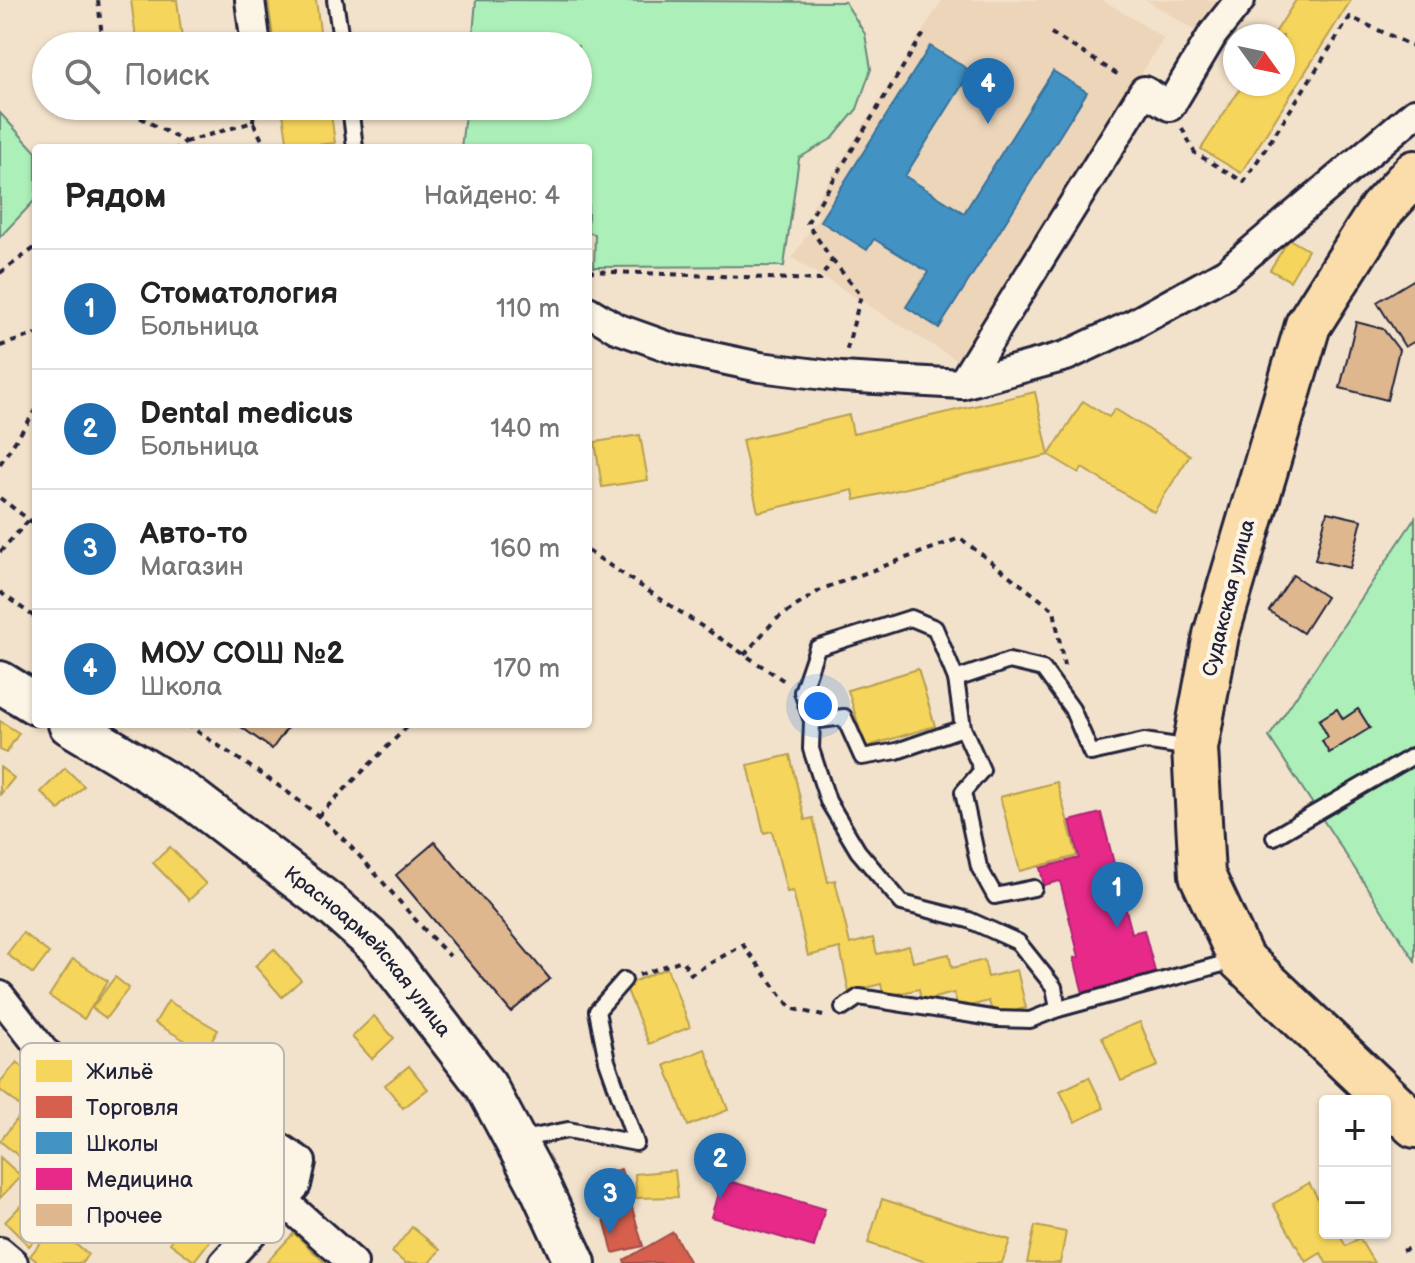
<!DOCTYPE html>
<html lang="ru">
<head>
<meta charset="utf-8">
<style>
	body { margin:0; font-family:"Balsamiq Sans",sans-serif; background:#f6f6f6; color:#222 }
	.controls { position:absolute; right:24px; bottom:24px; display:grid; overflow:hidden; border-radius:8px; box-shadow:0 2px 6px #0004 }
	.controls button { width:72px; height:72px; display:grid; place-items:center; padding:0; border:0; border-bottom:2px solid #e0e0e0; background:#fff; color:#222; font:40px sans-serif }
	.compass { position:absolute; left:1223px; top:24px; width:72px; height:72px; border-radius:50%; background:#fff; box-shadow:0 2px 6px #0004; rotate:123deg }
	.you { position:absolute; left:818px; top:706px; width:28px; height:28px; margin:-20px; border:6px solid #fff; border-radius:50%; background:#1a73e8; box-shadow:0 0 0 12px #1a73e833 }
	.badge { display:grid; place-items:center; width:52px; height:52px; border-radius:50%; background:#1f6fb2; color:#fff; font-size:26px; font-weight:700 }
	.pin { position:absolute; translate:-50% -66px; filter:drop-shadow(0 2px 4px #0008) }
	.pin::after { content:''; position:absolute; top:42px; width:28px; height:24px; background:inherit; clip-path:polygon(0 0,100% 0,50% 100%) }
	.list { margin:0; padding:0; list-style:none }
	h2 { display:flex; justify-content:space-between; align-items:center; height:104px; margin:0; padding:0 32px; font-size:34px }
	h2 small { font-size:26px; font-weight:400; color:#767676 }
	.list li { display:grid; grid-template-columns:52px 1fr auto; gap:24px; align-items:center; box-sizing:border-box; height:120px; padding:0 32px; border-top:2px solid #e0e0e0 }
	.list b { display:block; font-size:30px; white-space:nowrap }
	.list p { margin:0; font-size:26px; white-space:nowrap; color:#767676 }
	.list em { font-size:26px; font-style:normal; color:#767676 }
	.icon { flex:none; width:44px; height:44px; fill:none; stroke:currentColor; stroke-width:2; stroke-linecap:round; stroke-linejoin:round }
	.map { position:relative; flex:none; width:1415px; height:1263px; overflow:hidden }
	.search { position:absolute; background:#fff; box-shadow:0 2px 6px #0004; left:32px; top:32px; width:560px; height:88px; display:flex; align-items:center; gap:20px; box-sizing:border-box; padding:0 28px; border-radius:44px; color:#767676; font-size:30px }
	.panel { position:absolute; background:#fff; box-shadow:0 2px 6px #0004; left:32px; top:144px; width:560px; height:584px; border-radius:8px }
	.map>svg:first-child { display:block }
	.built { fill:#edd5b9 }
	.green { fill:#adefb8; stroke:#68887a; stroke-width:2 }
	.homes { fill:#f6d55c; stroke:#b69f52; stroke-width:2 }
	.shops { fill:#d6604d; stroke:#a04d48; stroke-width:2 }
	.schools { fill:#4393c3; stroke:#39719a; stroke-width:2 }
	.health { fill:#e7298a; stroke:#ac2772; stroke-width:2 }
	.building { fill:#deb78f; stroke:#22223b; stroke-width:2 }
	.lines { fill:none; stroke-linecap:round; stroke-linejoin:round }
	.service-casing { stroke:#22223b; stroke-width:20 }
	.minor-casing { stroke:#22223b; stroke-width:34 }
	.secondary-casing { stroke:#22223b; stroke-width:46 }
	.primary-casing { stroke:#22223b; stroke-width:50 }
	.path { stroke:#22223b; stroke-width:4; stroke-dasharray:6 6; stroke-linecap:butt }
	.service { stroke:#fcf5e5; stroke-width:14 }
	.minor { stroke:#fcf5e5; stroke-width:28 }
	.secondary { stroke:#fcf5e5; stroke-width:40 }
	.primary { stroke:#fbddab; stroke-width:44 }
	.labels { text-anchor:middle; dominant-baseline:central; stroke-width:8; stroke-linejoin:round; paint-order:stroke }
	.street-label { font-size:20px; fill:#22223b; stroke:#fcf5e5 }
	.key { fill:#fcf5e5; stroke:#bbb6b2; stroke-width:2 }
	.key-label { font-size:22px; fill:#22223b }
</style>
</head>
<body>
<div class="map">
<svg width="1415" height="1263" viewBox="0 0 1415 1263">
	<rect width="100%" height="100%" fill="#f3e2cb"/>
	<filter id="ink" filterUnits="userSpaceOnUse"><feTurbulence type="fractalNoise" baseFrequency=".0125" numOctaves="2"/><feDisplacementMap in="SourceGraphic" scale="16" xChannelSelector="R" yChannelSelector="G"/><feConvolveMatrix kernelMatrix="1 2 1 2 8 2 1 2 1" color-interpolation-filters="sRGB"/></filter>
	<g filter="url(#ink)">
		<g class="built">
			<polygon points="942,0 1103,0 1164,38 961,363 792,258 819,215 811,209"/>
			<polygon points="1146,0 1218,0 1194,30"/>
		</g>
		<g class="green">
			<polygon points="476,0 845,2 865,34 871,69 857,109 833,138 799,158 784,266 594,267 595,234 588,233 588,148 461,148 466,106 578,106 578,46 472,46"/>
			<polygon points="0,113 36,152 36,199 0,237"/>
			<polygon points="1415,518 1415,961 1269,737"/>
		</g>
		<g class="homes">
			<polygon points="131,0 177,0 183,46 137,46"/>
			<polygon points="268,0 316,0 322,46 274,46"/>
			<polygon points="1296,0 1351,0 1241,173 1201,149 1243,84 1283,84 1283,36 1273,36"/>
			<polygon points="282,106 330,106 335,143 288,148"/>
			<polygon points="1289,239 1308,250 1290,281 1270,270"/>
			<polygon points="1035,392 1049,455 855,500 853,490 758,512 742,440 849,415 853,434"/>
			<polygon points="1083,401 1109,417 1115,409 1190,455 1154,512 1082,468 1079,473 1049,455"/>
			<polygon points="640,435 648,480 602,487 595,442"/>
			<polygon points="918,669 935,726 865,747 848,690"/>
			<polygon points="0,721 19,733 6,753 0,750"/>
			<polygon points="790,755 805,820 813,818 828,882 835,880 850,944 873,938 877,954 909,946 913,962 949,954 952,968 984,960 988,977 1017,970 1026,1008 993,1016 989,1001 958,1009 954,993 921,1001 919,989 884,997 881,984 849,992 840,948 808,956 793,891 787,892 772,831 764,833 748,765"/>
			<polygon points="0,767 14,778 0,795"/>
			<polygon points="65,768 84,786 59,810 41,792"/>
			<polygon points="1057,782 1077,856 1020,871 1000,797"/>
			<polygon points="170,847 206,884 189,900 153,863"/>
			<polygon points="23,933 49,953 33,974 7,954"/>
			<polygon points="274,949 301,980 282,997 255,966"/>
			<polygon points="73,959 108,981 84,1019 49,996"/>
			<polygon points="667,968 690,1027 649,1044 625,985"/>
			<polygon points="115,977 129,988 106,1018 92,1008"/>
			<polygon points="168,1001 218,1030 205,1052 155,1023"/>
			<polygon points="374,1016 394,1038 372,1059 352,1037"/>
			<polygon points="1140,1022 1158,1066 1121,1081 1102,1037"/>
			<polygon points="705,1049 728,1110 688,1126 665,1065"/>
			<polygon points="17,1062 40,1081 20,1106 0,1090 0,1082"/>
			<polygon points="409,1066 428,1089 403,1108 385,1085"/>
			<polygon points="57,1068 77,1084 33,1139 59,1160 71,1144 87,1157 61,1190 0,1141"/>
			<polygon points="1089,1077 1104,1108 1075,1122 1060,1091"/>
			<polygon points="265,1154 290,1164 281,1186 256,1176"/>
			<polygon points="0,1157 21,1176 0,1198"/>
			<polygon points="675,1170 678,1197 636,1198 635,1174"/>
			<polygon points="1309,1183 1325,1211 1325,1233 1338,1233 1346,1246 1359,1238 1374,1263 1326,1263 1321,1253 1306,1262 1273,1204"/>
			<polygon points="29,1197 53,1221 29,1246 5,1222"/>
			<polygon points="882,1199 1010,1240 1002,1263 929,1263 868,1243"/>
			<polygon points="187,1221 211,1239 194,1261 170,1243"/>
			<polygon points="1035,1226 1066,1232 1060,1263 1027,1263"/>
			<polygon points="53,1227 88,1254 82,1263 39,1263 30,1256"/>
			<polygon points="412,1227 440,1250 429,1263 405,1263 392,1252"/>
			<polygon points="294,1233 325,1263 266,1263"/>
		</g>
		<g class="shops">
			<polygon points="621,1169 643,1246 613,1253 593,1177"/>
			<polygon points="673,1232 690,1263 625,1263 624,1260"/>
		</g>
		<polygon class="schools" points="930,46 971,71 905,176 964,213 1053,71 1087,92 939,328 906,307 928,272 874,239 867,250 820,221"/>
		<g class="health">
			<polygon points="1101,813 1132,933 1144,930 1157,979 1084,997 1074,958 1079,957 1060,881 1044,885 1040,868 1079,858 1070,821"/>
			<polygon points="722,1179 825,1209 814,1247 711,1217"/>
		</g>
		<g class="building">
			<polygon points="1415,279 1415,341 1405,347 1377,302"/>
			<polygon points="1356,322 1383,329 1399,350 1387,400 1340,388"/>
			<polygon points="1327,512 1362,520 1350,568 1315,560"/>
			<polygon points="1293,575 1326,597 1303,633 1269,611"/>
			<polygon points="1337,709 1343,719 1358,709 1370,728 1329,753 1322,741 1328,737 1319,720"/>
			<polygon points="237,724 290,724 272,749"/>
			<polygon points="435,842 550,979 511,1012 396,875"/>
		</g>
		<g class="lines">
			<defs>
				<g id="service">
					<polyline points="335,0 342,46"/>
					<polyline points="350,106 355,148"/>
					<polyline points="956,679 963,728 982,770 963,792 979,867 995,896 1034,888"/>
					<polyline points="812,721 844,717 862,757 897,751 963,728"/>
					<polyline points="1274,837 1415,755"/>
					<polyline points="843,1008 859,997 998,1019 1030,1020 1058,1009 1237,960"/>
					<polyline points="1058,1009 1054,987 1018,942 969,920 902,903 858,851 828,801 811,749 812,721 802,692 817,648 911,618 935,628 956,679 1009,661 1043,669 1072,709 1091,753 1144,741 1191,748"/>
					<polyline points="518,1140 568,1130 636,1143 607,1061 597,1011 624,980"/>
				</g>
				<g id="minor">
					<polyline points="250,0 256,46"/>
					<polyline points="588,311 616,328 675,349 760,367 841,377 962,384 1066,356 1132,325 1226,273 1415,113"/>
					<polyline points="962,384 1144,91 1170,106 1213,34 1240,0"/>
					<polyline points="0,996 44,1052 121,1107 161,1097"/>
					<polyline points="217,1140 272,1143 301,1162 296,1185 224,1263"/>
					<polyline points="281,1199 353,1263"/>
					<polyline points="0,1252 13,1263"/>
				</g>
				<g id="secondary">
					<polyline points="0,682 36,704"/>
					<path id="s1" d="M69 724 187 795 335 908 378 946 486 1086 540 1187 575 1263"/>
				</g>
				<polyline id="primary" points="1415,173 1381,210 1308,325 1216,635 1195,748 1202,875 1241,959 1415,1125"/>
			</defs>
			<use href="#service" class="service-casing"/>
			<use href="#minor" class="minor-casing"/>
			<use href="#secondary" class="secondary-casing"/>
			<use href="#primary" class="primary-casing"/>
			<g class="path">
				<polyline points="98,0 103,46"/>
				<polyline points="1051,33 1122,77"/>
				<polyline points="119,106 185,142 177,148"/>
				<polyline points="253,122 254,106"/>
				<polyline points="1182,128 1195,153 1244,182 1350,17 1415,47"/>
				<polyline points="185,142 253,122 266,148"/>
				<polyline points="832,260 861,295 846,353"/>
				<polyline points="588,271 820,280 832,260 807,223 922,36 927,39"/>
				<polyline points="0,273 36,247"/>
				<polyline points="0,346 36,334"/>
				<polyline points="0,464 36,410"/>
				<polyline points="0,498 36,525"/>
				<polyline points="588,551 786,682"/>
				<polyline points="0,552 29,520"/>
				<polyline points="0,592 36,618"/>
				<polyline points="744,655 775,620 822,589 960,538 1054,610 1064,666"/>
				<path d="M187 724C230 755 278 782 318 816 368 858 404 912 450 956"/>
				<polyline points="318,816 410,724"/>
				<polyline points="639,975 682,960 691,974 743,945 791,1008 827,1017"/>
				<polyline points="181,1109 199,1123"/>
				<polyline points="1402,1251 1415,1246"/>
			</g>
			<use href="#service" class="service"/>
			<use href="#minor" class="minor"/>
			<use href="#secondary" class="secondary"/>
			<use href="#primary" class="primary"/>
		</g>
	</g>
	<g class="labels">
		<g class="street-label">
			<text transform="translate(1229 598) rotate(-76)">Судакская улица</text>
			<text stroke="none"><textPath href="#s1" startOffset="378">Красноармейская улица</textPath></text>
		</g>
	</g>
	<rect x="20" y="1043" width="264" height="200" rx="12" class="key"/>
	<rect x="36" y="1060" width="36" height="22" fill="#f6d55c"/>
	<rect x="36" y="1096" width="36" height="22" fill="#d6604d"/>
	<rect x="36" y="1132" width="36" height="22" fill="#4393c3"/>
	<rect x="36" y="1168" width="36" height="22" fill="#e7298a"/>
	<rect x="36" y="1204" width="36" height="22" fill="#deb78f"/>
	<g class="key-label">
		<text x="86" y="1079">Жильё</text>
		<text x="86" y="1115">Торговля</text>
		<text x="86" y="1151">Школы</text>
		<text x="86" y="1187">Медицина</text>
		<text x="86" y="1223">Прочее</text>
	</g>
</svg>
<div class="controls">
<button>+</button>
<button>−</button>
</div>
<svg class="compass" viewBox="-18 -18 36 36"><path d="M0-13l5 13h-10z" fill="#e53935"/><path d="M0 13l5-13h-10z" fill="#767676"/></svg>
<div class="you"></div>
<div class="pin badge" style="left:1117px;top:928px">1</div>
<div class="pin badge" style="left:720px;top:1199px">2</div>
<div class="pin badge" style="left:610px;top:1234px">3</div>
<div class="pin badge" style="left:988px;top:124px">4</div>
<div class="search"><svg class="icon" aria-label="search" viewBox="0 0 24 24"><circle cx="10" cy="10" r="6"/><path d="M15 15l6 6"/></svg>Поиск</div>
<section class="panel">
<h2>Рядом<small>Найдено: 4</small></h2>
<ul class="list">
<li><span class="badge">1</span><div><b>Стоматология</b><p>Больница</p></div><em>110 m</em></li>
<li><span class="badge">2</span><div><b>Dental medicus</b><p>Больница</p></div><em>140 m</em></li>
<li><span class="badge">3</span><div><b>Авто-то</b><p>Магазин</p></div><em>160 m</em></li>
<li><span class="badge">4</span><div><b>МОУ СОШ №2</b><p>Школа</p></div><em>170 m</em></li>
</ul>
</section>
</div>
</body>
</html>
